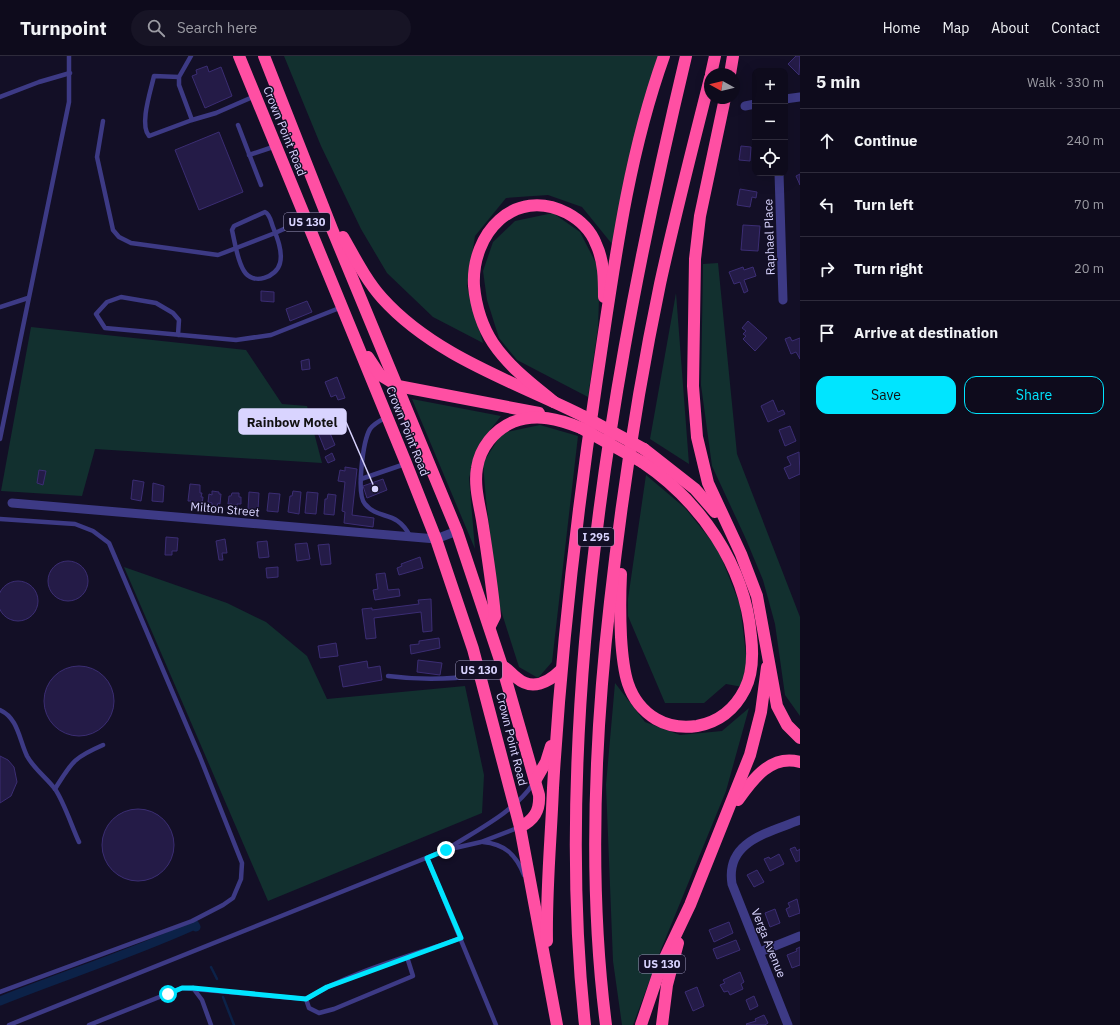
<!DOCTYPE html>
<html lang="en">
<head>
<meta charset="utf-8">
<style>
	body { margin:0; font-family:"IBM Plex Sans",sans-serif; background:#171425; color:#f1f3f6 }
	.controls { position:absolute; right:12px; top:12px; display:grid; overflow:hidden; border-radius:8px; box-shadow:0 4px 16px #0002 }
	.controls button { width:36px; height:36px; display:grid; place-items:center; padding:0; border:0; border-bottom:1px solid #2e2b3b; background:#0e0b1c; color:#f1f3f6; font:20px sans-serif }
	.compass { position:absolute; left:704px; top:12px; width:36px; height:36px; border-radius:50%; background:#0e0b1c; box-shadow:0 4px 16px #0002; rotate:278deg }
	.stop { position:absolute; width:12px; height:12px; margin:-9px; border:3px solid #00e5ff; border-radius:50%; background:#fff }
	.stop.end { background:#00e5ff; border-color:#fff; box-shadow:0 1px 4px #0008 }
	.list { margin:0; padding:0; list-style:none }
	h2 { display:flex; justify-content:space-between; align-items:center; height:52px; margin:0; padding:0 16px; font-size:17px }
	h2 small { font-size:13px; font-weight:400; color:#9b9ba3 }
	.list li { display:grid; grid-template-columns:26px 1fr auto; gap:12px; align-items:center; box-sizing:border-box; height:64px; padding:0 16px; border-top:1px solid #2e2b3b }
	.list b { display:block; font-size:15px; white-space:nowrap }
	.list em { font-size:13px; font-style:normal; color:#9b9ba3 }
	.actions { display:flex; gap:8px; padding:12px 16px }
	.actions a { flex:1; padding:9px 0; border:1px solid #00e5ff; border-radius:12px; text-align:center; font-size:14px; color:#00e5ff }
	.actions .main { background:#00e5ff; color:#111 }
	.icon { flex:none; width:22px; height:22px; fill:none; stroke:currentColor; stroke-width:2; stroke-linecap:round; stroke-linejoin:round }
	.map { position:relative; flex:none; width:800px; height:969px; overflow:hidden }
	header { display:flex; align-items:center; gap:24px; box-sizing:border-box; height:56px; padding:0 20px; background:#0e0b1c; border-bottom:1px solid #2e2b3b }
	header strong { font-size:19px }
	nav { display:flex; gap:22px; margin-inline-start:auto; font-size:14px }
	.search { width:280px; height:36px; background:#171425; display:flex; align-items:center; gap:10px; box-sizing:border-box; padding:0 14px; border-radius:22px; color:#9b9ba3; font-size:15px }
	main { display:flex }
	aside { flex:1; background:#0e0b1c }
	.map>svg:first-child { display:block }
	.green { fill:#12302f }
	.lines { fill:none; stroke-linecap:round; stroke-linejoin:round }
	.stream { stroke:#0c2248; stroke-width:2.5 }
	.canal { stroke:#0c2248; stroke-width:9 }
	.building { fill:#241b47; stroke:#3b2d73 }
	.lane { stroke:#3d3a85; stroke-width:4.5 }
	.street { stroke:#3d3a85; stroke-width:9 }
	.highway { stroke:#ff4fa3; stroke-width:12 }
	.highway-bridge { stroke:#ff4fa3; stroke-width:12 }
	.route { stroke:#00e5ff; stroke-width:5 }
	.labels { text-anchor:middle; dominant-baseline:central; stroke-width:3; stroke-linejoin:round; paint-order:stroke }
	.shield { fill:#130f26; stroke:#9e99be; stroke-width:1 }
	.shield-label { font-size:11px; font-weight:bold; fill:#d9d4ff }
	.street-label { font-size:12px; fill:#d9d4ff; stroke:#130f26 }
	.leader { fill:none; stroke:#d9d4ff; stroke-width:1.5 }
	.callout-dot { fill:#d9d4ff; stroke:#130f26; stroke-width:1.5 }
	.callout { fill:#d9d4ff; stroke:#d9d4ff; stroke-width:1.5 }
	.callout-label { font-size:13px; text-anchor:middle; font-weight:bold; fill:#111 }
</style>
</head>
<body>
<header>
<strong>Turnpoint</strong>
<div class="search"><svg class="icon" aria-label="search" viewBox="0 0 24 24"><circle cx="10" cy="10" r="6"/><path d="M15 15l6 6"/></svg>Search here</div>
<nav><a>Home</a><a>Map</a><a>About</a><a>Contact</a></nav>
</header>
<main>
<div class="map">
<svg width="800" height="969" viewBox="0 0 800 969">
	<rect width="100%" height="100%" fill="#130f26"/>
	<g class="green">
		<polygon points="284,0 658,0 612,188 582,151 548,139 506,142 475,180 467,230 483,287 433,261 387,217 361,173 321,90"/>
		<polygon points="553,157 580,176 600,215 598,272 588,341 517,304 499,282 487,244 483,215 493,186 515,165"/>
		<polygon points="718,207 737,398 800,561 800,660 785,639 775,568 763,524 745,481 712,410 701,329 703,208"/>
		<polygon points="676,237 689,408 650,383"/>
		<polygon points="31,271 246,294 282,348 307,350 322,407 95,393 82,440 1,435"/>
		<polygon points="412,343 501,360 479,388 469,422 475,493"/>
		<polygon points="540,369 578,380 552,606 538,622 519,611 498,545 486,444 483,407 502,377"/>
		<polygon points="646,419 685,452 718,493 740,549 747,607 743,631 726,628 704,647 665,647 628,560 628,543"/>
		<polygon points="124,511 227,547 266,566 307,600 327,643 465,630 484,719 482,757 268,845"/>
		<polygon points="615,627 645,666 680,679 722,675 749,652 726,735 662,891 633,969 622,969 613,905 606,729"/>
	</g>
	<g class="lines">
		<g class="stream">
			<polyline points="211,911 217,923"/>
			<polyline points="223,941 234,969"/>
		</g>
		<path class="canal" d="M0 945C65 919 131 898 195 869L196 871"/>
	</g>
	<g class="building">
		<polygon points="796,0 800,0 799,19 788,8"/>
		<polygon points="207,10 209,16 221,11 232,40 205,52 192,20 197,18 196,14"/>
		<polygon points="219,76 243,136 199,154 175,94"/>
		<polygon points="741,90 751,91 750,105 739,104"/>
		<polygon points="800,118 800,129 796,120"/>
		<polygon points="740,133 757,136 756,142 752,141 750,151 737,149"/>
		<polygon points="743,169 760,170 758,195 741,194"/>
		<polygon points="743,211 744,214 753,211 756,220 744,224 748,235 744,237 740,226 734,228 729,216"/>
		<polygon points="261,235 274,236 274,246 261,245"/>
		<polygon points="307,245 312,256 290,265 286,253"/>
		<polygon points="748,265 767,282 755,295 743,283 746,280 743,278 746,275 742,272"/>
		<polygon points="790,281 792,285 800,282 800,303 796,296 791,298 785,283"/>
		<polygon points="309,303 310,313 302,314 301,305"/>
		<polygon points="337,321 345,342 338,344 336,339 331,341 325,326"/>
		<polygon points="773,344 778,356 783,354 785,358 768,366 761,350"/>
		<polygon points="322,358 335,389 325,394 312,362"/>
		<polygon points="790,370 796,385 785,390 779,374"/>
		<polygon points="799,396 800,418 789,423 784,412 791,409 787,401"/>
		<polygon points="332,397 335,404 328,407 325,401"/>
		<polygon points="345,411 357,413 352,459 374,462 373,471 344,467 345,456 342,455 345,426 338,425 340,414 345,415"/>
		<polygon points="39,414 46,415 43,429 37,427"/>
		<polygon points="383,423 387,434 367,442 363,430"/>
		<polygon points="133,424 144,426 141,445 131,443"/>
		<polygon points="153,427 164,430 163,446 152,445"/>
		<polygon points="190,428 200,429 200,437 202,437 201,441 203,441 202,449 191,448 191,445 188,445"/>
		<polygon points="212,435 219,436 219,438 221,438 220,448 218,447 217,450 212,450 212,447 208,446 209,438 212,439"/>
		<polygon points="293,435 301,436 299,458 288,456 290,440 292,440"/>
		<polygon points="249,436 259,437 258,454 248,453"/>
		<polygon points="307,436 318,437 316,458 305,457"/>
		<polygon points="232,437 239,437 239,441 241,441 241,448 237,448 237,452 232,451 232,448 228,448 229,440 231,440"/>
		<polygon points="269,437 280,438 278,456 267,455"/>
		<polygon points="328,438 336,439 334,459 324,458 325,443 327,443"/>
		<polygon points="166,481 178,482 177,495 172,495 172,499 165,499"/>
		<polygon points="225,483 227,497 222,497 223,504 219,504 216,485"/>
		<polygon points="267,485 269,501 259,502 257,486"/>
		<polygon points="307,487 310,503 297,505 295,488"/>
		<polygon points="329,488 331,508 321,509 318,489"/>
		<polygon points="420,501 423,512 399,519 397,512 402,510 401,508"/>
		<circle cx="68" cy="525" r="20"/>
		<polygon points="278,511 278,521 267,522 266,512"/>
		<polygon points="385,517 388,534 399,533 400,540 375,544 373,534 378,533 376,518"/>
		<circle cx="18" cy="545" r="20"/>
		<polygon points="431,543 432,575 423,576 421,556 374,562 376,582 366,583 362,553 372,552 372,554 419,548 418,544"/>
		<polygon points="439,582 440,592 411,598 410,589 419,588 419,585"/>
		<polygon points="336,587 338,600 320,602 318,590"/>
		<polygon points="418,604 442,607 440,619 417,616"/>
		<polygon points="367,605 368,612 380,610 382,624 343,631 339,610"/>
		<circle cx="79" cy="645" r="35"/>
		<polygon points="0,700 8,704 14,711 17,726 11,740 0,747"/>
		<circle cx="138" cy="789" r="36"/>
		<polygon points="795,791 797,795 800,793 800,804 796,806 790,793"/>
		<polygon points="779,798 784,808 770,815 764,803 769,801 770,803"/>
		<polygon points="757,814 764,826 754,831 747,819"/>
		<polygon points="797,843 800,857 789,861 786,853 790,851 788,847"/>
		<polygon points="775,853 780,867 770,871 765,857"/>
		<polygon points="729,866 733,877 714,886 709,874"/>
		<polygon points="736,884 740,894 717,903 713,893"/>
		<polygon points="800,891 800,909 792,912 787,899 797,895 796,893"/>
		<polygon points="740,916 744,926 741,928 743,933 730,939 728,935 724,936 720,929 725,927 723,924"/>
		<polygon points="697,931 704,950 693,955 685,936"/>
		<polygon points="754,940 758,950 750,954 746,944"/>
		<polygon points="764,959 768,967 765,969 747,969 746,968 756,965 755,963"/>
	</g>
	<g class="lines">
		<g class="lane">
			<polyline points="191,0 179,21 179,29 192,64 216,57 255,40"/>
			<path d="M179 21 154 20C151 34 139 69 149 80L192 64"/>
			<polyline points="0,41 39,26 70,17"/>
			<polyline points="103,65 97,101 113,174 119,181 131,187 218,199 275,177 306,163"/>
			<polyline points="238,69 261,129"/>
			<polyline points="249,99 276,90"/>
			<path d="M265 156C270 158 271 166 273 171 277 181 283 196 280 207 277 221 253 230 244 215 237 204 235 187 232 174L234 170Z"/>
			<polyline points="0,251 28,242"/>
			<polyline points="178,279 179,264 173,257 156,247 121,241 107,246 96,258 105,272 236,284 271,279 342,251"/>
			<path d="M387 361C381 364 374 367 370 373 363 385 356 438 365 448 379 465 396 453 410 480"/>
			<polyline points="0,383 69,46 69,0"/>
			<polyline points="361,423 405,408"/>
			<polyline points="0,463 75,468 93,475 109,487 200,701 242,807 241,823 233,842 223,849 192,865 0,936"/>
			<path d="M388 620C419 624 448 624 479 619"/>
			<path d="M0 654C18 662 19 683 27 700 34 713 46 721 55 733 64 746 72 771 79 786"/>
			<path d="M55 733C72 706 73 702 103 689"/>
			<path d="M483 786C504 788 516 798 524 819"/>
			<path d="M449 792C477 774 514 756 533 728"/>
			<polyline points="427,802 496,969"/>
			<path d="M407 901 413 920 334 953 319 957 309 952 306 943C350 916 411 900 461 882"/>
			<polyline points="193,932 202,944 211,969"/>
			<polyline points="9,969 446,794 481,786 520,771"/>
			<polyline points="89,969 182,932 306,943"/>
		</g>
		<g class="street">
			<polyline points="785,43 800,41"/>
			<polyline points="745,50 755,48"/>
			<polyline points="779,117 783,244"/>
			<polyline points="12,447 436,483 457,475"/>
			<polyline points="760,896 800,880"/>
			<path d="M788 969 732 828C725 785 768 777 800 764"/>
		</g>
		<g class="highway">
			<polyline points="239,0 406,407 436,483 473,593 520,771 557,969"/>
			<path d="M264 0 332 173 457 475 502 610 539 739C540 755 534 764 520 771"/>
			<polyline points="711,18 715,0"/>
			<polyline points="730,18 733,0"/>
			<polyline points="725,42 700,160 695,203 693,330 697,381 708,427 741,498 757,540 777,650 787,669 800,682"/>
			<path d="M343 181C355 202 366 224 382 242 434 300 515 326 583 360"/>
			<polyline points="368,301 380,319 398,330 539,357"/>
			<path d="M554 346C532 328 509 311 493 287 482 270 476 251 474 230 471 178 514 130 567 157 580 164 591 175 596 188 604 205 604 223 604 241"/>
			<polyline points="644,393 695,433 715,456"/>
			<path d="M621 518C620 539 620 560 621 581 623 614 626 645 656 663 668 670 683 672 697 670 719 666 735 653 745 633 753 617 753 597 751 580 745 509 700 445 642 406"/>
			<path d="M490 570 495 560C492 528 487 496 482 464 479 447 474 429 477 412 480 392 494 374 513 366 536 357 559 363 581 372"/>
			<path d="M502 610C509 613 511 618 517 622 532 635 549 626 561 614"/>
			<polyline points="535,725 546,706 551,690"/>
			<path d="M738 744C753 723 771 698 800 706"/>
			<path d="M547 885C546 834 551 783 553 732 561 597 576 463 596 330 613 219 626 106 664 0"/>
			<path d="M585 969C571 841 574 714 585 586 602 388 640 193 686 0"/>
			<path d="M606 969C588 829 594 686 610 546 622 439 638 333 660 228 675 159 693 90 710 22"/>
			<polyline points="641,969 661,910 690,849 750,699 761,656 767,611"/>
			<polyline points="662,969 667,929 678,887"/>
		</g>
		<g class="highway-bridge">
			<polyline points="583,360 644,393"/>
			<polyline points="581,372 642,406"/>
		</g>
	</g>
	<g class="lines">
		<polyline class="route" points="168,938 182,932 193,932 306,943 327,931 461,882 427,802 446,794"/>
	</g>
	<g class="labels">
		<g class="shield">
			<rect x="284" y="157" width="46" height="18" rx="3"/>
			<rect x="578" y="472" width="36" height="18" rx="3"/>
			<rect x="456" y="605" width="46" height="18" rx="3"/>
			<rect x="639" y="899" width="46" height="18" rx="3"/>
		</g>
		<g class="shield-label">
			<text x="307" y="166">US 130</text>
			<text x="596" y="481">I 295</text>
			<text x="479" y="614">US 130</text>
			<text x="662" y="908">US 130</text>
		</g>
		<g class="street-label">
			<text transform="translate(285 75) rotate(68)">Crown Point Road</text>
			<text transform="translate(769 181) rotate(-92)">Raphael Place</text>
			<text transform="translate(408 375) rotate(68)">Crown Point Road</text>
			<text transform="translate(225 453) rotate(5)">Milton Street</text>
			<text transform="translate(512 683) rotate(76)">Crown Point Road</text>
			<text transform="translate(769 887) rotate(68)">Verga Avenue</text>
		</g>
	</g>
	<path class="leader" d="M375 433L346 366"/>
	<circle class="callout-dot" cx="375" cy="433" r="4"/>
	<rect class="callout" x="239" y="353" width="107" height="25" rx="4"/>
	<g class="callout-label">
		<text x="292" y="371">Rainbow Motel</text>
	</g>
</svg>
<div class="controls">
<button>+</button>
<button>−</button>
<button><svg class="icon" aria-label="locate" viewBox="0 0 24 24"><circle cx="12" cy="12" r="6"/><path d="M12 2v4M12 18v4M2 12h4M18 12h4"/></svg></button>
</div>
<svg class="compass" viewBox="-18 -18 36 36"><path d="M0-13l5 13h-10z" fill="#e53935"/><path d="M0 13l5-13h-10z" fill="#9b9ba3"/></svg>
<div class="stop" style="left:168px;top:938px"></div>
<div class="stop end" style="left:446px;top:794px"></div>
</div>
<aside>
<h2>5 min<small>Walk · 330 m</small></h2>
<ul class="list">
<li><svg class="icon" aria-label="ahead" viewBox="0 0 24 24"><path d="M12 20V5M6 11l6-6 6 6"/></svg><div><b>Continue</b></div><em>240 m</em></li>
<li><svg class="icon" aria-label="left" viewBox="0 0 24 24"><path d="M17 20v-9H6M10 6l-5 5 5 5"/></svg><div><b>Turn left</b></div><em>70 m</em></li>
<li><svg class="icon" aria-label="right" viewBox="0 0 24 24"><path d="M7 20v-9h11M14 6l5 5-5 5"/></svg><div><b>Turn right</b></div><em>20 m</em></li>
<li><svg class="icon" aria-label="arrive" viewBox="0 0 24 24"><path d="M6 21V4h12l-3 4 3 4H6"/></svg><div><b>Arrive at destination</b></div></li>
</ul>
<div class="actions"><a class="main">Save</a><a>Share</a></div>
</aside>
</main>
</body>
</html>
